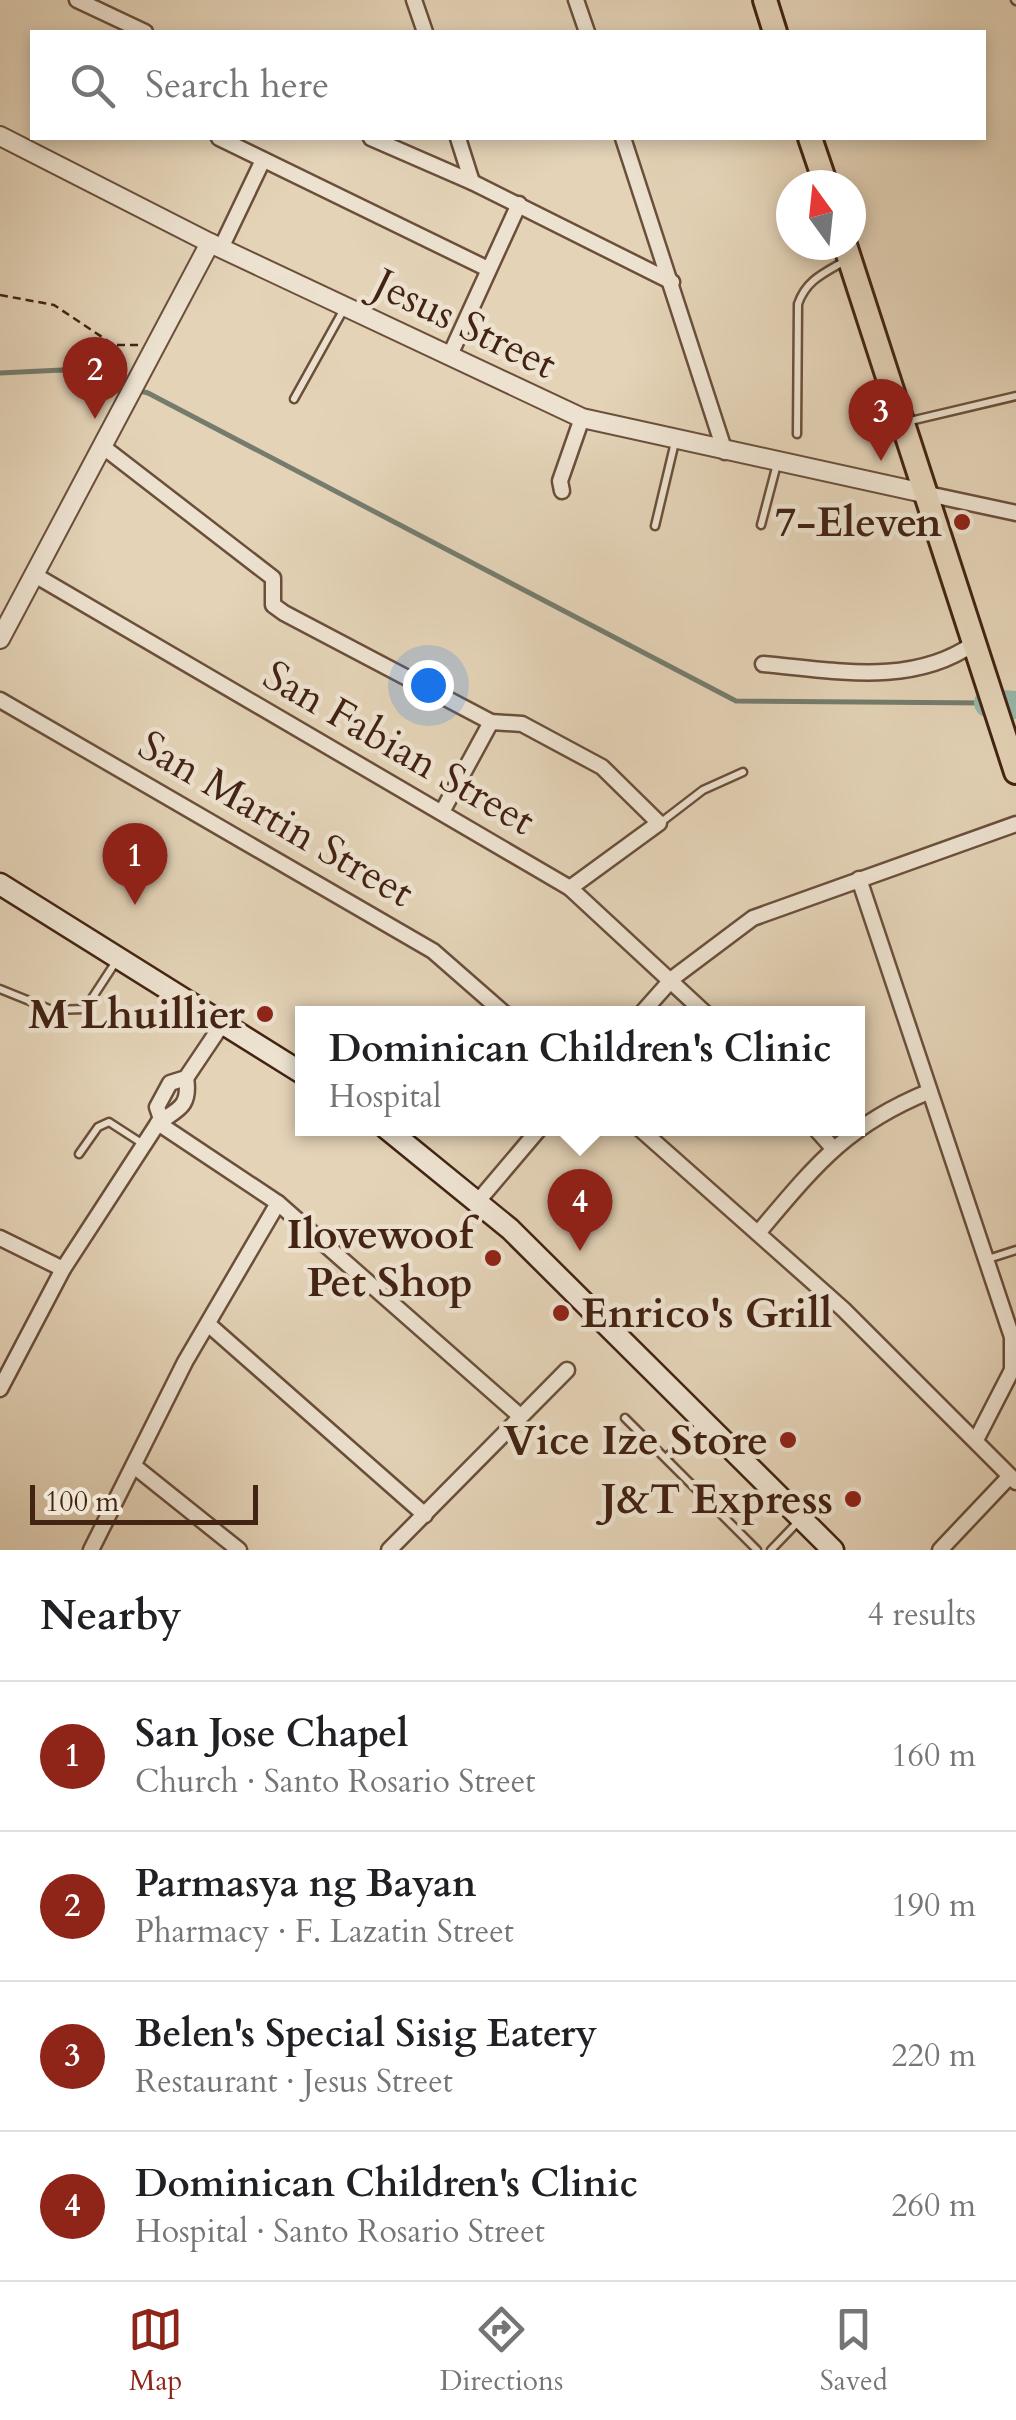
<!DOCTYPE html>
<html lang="en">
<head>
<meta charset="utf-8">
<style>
	body { margin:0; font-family:Cardo,serif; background:#f6f6f6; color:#202124 }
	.compass { position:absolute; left:776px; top:170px; width:90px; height:90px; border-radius:50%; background:#fff; box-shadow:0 5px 15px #0003; rotate:345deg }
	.scale { position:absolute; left:30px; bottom:25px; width:228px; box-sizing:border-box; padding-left:10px; border:5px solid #432312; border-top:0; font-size:28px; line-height:35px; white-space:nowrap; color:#432312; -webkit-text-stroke:8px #ede2d0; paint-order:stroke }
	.you { position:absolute; left:428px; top:685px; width:35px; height:35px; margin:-25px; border:8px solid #fff; border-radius:50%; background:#1a73e8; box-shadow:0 0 0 15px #1a73e833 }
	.badge { display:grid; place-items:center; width:65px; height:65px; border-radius:50%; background:#8f2418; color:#fff; font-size:32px; font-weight:700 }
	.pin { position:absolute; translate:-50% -82px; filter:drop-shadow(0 2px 5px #0008) }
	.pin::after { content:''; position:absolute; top:52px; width:35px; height:30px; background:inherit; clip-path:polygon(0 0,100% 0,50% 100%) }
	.popup { position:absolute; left:295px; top:1006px; width:570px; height:130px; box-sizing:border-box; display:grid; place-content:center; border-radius:0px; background:#fff; filter:drop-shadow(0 2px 8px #0005); font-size:32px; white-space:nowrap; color:#757577 }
	.popup b { font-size:38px; color:#202124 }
	.popup::after { content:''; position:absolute; left:50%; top:100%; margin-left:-20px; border:20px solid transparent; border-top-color:#fff }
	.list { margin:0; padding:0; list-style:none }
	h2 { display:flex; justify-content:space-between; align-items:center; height:130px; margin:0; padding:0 40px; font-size:42px }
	h2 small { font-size:32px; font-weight:400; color:#757577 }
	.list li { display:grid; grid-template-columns:65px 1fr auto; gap:30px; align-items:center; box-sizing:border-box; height:150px; padding:0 40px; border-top:2px solid #e0e0e0 }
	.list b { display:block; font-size:38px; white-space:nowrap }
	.list p { margin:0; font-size:32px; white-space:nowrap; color:#757577 }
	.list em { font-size:32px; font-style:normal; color:#757577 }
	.icon { flex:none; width:55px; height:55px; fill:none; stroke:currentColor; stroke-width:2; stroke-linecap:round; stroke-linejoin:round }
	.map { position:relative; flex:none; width:1016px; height:1550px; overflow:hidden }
	.search { position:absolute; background:#fff; box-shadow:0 5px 15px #0003; left:30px; right:30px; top:30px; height:110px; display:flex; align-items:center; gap:25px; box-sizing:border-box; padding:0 35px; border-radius:0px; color:#757577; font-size:38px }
	.sheet { height:730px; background:#fff }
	nav { display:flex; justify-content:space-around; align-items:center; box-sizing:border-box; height:140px; border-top:2px solid #e0e0e0; background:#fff; font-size:28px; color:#757577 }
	nav a { display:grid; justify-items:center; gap:5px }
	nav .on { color:#8f2418 }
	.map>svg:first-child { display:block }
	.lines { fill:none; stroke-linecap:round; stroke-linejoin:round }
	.stream { stroke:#757c6d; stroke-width:5 }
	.river { stroke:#96b8aa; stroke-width:28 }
	.service-casing { stroke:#6b4f3b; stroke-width:11 }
	.minor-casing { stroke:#6b4f3b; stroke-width:19 }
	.tertiary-casing { stroke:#6b4f3b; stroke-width:22 }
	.secondary-casing { stroke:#432312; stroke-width:25 }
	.trunk-casing { stroke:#432312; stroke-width:28 }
	.path { stroke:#432312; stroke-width:2.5; stroke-dasharray:8 5; stroke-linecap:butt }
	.service { stroke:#ede2d0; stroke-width:6 }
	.minor { stroke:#ede2d0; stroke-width:14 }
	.tertiary { stroke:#ede2d0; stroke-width:18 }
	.secondary { stroke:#ede2d0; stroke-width:20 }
	.trunk { stroke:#e4d3b7; stroke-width:22 }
	.poi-dot { fill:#8f2418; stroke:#ede2d0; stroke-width:4 }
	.labels { text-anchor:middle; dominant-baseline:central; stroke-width:9; stroke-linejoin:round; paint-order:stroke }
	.street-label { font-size:42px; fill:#432312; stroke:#ede2d0 }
	.poi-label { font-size:42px; font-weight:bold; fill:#432312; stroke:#ede2d0; text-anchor:end }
</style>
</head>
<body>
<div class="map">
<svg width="1016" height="1550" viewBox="0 0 1016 1550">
	<rect width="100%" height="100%" fill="#e4d3b7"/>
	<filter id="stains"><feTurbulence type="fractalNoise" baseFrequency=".002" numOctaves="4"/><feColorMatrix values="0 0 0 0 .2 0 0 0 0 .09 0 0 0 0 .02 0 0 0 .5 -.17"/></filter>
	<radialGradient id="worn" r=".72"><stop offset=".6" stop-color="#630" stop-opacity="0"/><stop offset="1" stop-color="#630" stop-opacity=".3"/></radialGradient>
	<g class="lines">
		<polyline class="stream" points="0,373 62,370 148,393 736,701 988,703"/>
		<polyline class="river" points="988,703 1016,705"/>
		<defs>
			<g id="service">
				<polyline points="1015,0 1016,1"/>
				<polyline points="294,399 344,309"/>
				<polyline points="906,422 1016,396"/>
				<path d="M797 434 798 304C806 281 822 274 843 262"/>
				<polyline points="761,525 777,464"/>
				<polyline points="655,526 675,442"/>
				<polyline points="660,823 703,790 743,772"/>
				<polyline points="0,989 52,1010 85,1009 117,960"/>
				<polyline points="79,1154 98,1127 109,1122 143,1144"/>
				<polyline points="988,1259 1016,1250"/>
				<polyline points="625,1418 757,1550"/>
				<polyline points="666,1458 701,1424"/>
				<polyline points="771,1550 797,1523"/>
			</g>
			<g id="minor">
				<polyline points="77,0 145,32"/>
				<polyline points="414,0 425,32"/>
				<polyline points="576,0 587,32"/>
				<polyline points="219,138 488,269"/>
				<polyline points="371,138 472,182 672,282"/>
				<polyline points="458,138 472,182"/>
				<polyline points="623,138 725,452"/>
				<polyline points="221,248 263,160"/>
				<polyline points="450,355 519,204"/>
				<polyline points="102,446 273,578 273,605 284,613 491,722 522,724 602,767 659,823 570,888"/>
				<polyline points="562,491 560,481 582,418"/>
				<polyline points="928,494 1016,513"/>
				<polyline points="33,574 570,888 706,1014"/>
				<path d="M763 664C834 670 911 687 973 644"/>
				<polyline points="0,700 433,951 505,1014"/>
				<polyline points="442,812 491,722"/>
				<polyline points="859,879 1012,1337 1012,1370 976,1440"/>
				<polyline points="641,1014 673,978 753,918 1016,824"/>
				<polyline points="161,1119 157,1107 170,1083 186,1078 223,1023"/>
				<polyline points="158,1123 278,1203 520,1416"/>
				<polyline points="639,1128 843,1309 1016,1482"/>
				<polyline points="815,1128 832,1147"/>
				<polyline points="479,1200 540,1128"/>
				<path d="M758 1233C814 1167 845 1126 928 1092"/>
				<polyline points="0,1238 63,1269"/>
				<polyline points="208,1324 425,1515"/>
				<path d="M0 1389 63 1269 158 1123C176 1110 191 1108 186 1078"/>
				<polyline points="134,1466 239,1550"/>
				<polyline points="91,1550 185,1362 278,1203"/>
				<polyline points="389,1550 567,1370"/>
				<polyline points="940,1550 1010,1476"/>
			</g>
			<g id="tertiary">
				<polyline points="0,136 210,243 582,418 928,494"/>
				<polyline points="0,639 210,243"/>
			</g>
			<g id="secondary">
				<polyline points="0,884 302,1073"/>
				<polyline points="386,1128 510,1229 833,1550"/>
			</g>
			<g id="trunk">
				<polyline points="765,0 775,32"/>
				<polyline points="810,138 826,185"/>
				<polyline points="845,245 1016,772"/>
			</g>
		</defs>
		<use href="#service" class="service-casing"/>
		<use href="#minor" class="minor-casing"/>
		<use href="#tertiary" class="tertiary-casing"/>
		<use href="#secondary" class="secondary-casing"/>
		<use href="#trunk" class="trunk-casing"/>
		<polyline class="path" points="0,295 54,305 114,345 138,345"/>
		<use href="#service" class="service"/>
		<use href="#minor" class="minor"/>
		<use href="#tertiary" class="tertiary"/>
		<use href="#secondary" class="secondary"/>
		<use href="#trunk" class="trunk"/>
	</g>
	<g class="poi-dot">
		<circle cx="962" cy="522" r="10"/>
		<circle cx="265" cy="1014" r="10"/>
		<circle cx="493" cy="1258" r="10"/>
		<circle cx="561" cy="1313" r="10"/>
		<circle cx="788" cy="1440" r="10"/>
		<circle cx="853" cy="1499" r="10"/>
	</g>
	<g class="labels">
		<g class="street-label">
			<text transform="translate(465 324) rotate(26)">Jesus Street</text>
			<text transform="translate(399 748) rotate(30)">San Fabian Street</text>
			<text transform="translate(276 819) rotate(30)">San Martin Street</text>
		</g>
		<g class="poi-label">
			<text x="942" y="522">7-Eleven</text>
			<text x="245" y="1014">M Lhuillier</text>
			<text x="473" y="1234">Ilovewoof<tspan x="473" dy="48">Pet Shop</tspan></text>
			<text x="581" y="1313" text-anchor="start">Enrico's Grill</text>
			<text x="768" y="1440">Vice Ize Store</text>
			<text x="833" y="1499">J&amp;T Express</text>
		</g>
	</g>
	<rect width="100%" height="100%" filter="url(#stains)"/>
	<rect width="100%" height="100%" fill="url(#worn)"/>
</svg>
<svg class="compass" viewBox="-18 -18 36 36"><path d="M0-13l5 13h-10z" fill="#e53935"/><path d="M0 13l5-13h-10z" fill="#757577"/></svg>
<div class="scale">100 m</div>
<div class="you"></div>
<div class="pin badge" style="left:135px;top:905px">1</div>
<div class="pin badge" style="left:95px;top:419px">2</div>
<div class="pin badge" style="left:881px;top:461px">3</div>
<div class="pin badge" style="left:580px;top:1251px">4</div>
<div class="popup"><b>Dominican Children's Clinic</b>Hospital</div>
<div class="search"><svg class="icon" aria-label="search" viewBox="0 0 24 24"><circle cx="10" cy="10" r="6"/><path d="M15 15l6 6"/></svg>Search here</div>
</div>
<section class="sheet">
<h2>Nearby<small>4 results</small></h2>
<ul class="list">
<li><span class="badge">1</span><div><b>San Jose Chapel</b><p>Church · Santo Rosario Street</p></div><em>160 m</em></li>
<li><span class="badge">2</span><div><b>Parmasya ng Bayan</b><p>Pharmacy · F. Lazatin Street</p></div><em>190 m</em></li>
<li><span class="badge">3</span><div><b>Belen's Special Sisig Eatery</b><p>Restaurant · Jesus Street</p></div><em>220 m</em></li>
<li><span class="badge">4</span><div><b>Dominican Children's Clinic</b><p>Hospital · Santo Rosario Street</p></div><em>260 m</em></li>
</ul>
</section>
<nav>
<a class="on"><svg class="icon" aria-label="map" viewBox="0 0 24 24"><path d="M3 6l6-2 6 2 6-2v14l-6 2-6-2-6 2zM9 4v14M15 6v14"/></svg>Map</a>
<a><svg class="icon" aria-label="directions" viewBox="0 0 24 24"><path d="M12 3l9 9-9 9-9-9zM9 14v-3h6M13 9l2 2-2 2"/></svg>Directions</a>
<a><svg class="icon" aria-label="saved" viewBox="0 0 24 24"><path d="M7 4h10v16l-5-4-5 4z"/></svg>Saved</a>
</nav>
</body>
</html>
